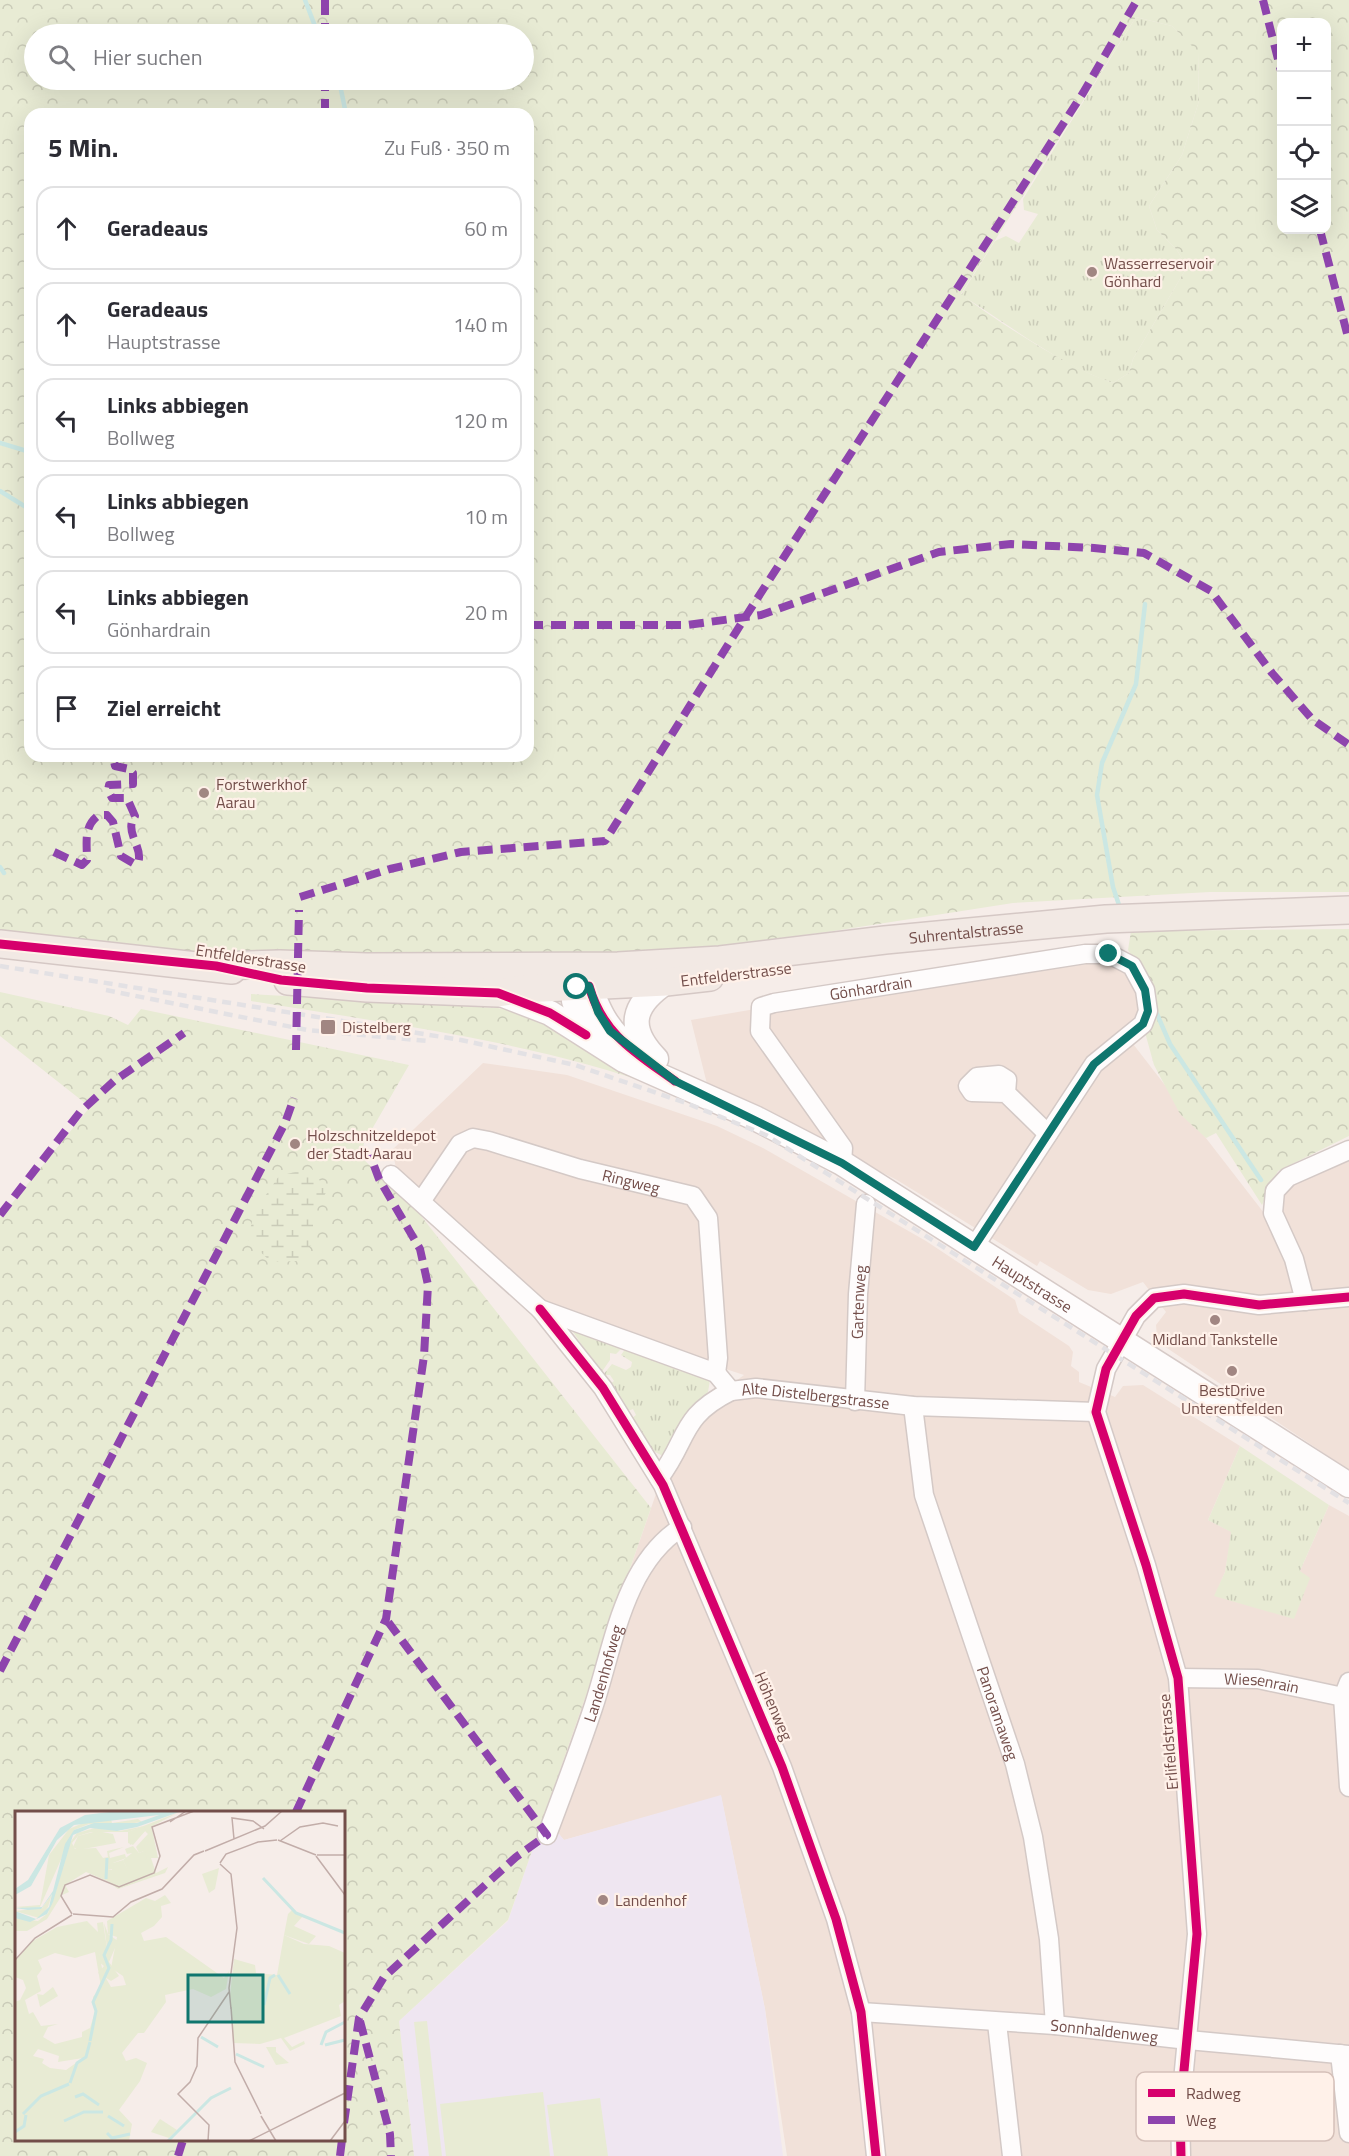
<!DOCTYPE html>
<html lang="de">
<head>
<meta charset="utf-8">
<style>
	body { margin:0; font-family:"Titillium Web",sans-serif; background:#f2f2f3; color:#2b2b33 }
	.controls { position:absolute; right:18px; top:18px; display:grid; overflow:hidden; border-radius:12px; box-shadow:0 6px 24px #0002 }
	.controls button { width:54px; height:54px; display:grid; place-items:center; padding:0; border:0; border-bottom:2px solid #e1e1e2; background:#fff; color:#2b2b33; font:30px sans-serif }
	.stop { position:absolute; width:18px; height:18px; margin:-14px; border:4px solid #0f766e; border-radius:50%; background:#fff }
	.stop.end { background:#0f766e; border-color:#fff; box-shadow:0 2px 6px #0008 }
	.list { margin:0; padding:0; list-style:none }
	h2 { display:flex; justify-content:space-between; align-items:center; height:78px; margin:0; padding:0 24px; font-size:26px }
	h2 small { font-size:20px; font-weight:400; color:#7c7c81 }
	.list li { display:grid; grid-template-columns:39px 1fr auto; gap:18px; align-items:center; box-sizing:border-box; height:84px; margin:0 12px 12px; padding:0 12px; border:2px solid #e1e1e2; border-radius:18px }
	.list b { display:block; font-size:22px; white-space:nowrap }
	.list p { margin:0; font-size:20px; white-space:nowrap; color:#7c7c81 }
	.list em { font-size:20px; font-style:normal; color:#7c7c81 }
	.icon { flex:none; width:33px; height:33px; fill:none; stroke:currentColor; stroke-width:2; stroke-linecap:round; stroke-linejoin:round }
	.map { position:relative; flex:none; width:1349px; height:2156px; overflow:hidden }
	.search { position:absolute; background:#fff; box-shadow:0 6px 24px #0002; left:24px; top:24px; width:510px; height:66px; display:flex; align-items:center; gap:15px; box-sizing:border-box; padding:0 21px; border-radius:33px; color:#7c7c81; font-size:22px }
	.panel { position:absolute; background:#fff; box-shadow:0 6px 24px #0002; left:24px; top:108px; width:510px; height:654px; border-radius:18px }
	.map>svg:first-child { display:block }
	.residential { fill:#f1e1d9 }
	.education { fill:#efe6f1 }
	.grass { fill:url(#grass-tufts) }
	.forest { fill:url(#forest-crowns); fill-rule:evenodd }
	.wetland { fill:url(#wetland-marsh) }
	.park { fill:#e8ebd4 }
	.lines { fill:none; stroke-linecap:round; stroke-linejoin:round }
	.stream { stroke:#cbe7e3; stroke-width:4.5 }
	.street-casing { stroke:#d4c9c6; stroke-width:21 }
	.secondary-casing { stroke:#d6cac7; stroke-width:27 }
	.primary-casing { stroke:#d5c8c5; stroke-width:30 }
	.street { stroke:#fefcfc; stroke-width:18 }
	.secondary { stroke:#fefcfc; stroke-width:24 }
	.primary { stroke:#f2e9e4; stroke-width:27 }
	.rail { stroke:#e3e1e4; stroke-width:4.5; stroke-dasharray:9 6; stroke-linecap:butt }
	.quiet { stroke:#8e44ad; stroke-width:8; stroke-dasharray:15 8; stroke-linecap:butt }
	.cycleway-casing { stroke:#fff1e9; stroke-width:13 }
	.cycleway { stroke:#d6006c; stroke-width:9 }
	.route { stroke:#0f766e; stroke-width:8 }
	.poi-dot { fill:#a18682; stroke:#fff1e9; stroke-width:2 }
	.labels { text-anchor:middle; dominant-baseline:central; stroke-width:4.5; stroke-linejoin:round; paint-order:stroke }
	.poi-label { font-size:16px; fill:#734e4a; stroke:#fff1e9; text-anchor:start }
	.street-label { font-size:16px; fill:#734e4a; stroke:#fff1e9 }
	.inset-river { fill:none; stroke:#cbe7e3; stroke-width:3 }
	.inset-road { fill:none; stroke:#c2ada9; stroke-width:1.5 }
	.view { fill:#0f766e; fill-opacity:0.15; stroke:#0f766e; stroke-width:3 }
	.inset-edge { fill:none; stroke:#734e4a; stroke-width:3 }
	.key { fill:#fff1e9; stroke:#d5c0b9; stroke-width:1.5 }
	.key-label { font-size:16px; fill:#734e4a }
</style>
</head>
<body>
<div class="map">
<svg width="1349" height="2156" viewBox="0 0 1349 2156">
	<defs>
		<pattern id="grass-tufts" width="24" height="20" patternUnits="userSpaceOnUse" patternTransform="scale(1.5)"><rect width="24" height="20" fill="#e8ebd4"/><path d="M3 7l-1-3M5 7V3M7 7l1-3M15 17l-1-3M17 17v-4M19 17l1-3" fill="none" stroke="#cacbb8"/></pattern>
		<pattern id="forest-crowns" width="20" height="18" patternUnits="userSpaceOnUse" patternTransform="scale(1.5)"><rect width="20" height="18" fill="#e8ebd4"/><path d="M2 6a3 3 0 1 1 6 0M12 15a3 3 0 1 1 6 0" fill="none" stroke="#cacbb8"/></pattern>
		<pattern id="wetland-marsh" width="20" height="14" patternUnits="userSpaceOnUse" patternTransform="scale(1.5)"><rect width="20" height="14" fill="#e8ebd4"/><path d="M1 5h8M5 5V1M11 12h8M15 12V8" fill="none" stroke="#cacbb8"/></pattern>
	</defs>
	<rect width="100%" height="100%" fill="#f6ede9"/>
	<g class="residential">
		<polygon points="1136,963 1144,1018 1130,1040 1264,1213 1281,1185 1349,1158 1349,1470 1161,1344 1157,1336 1156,1325 1166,1312 1143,1282 1111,1294 1088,1290 1040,1261 1037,1266 897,1180 707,1084 691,1020 1013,965"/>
		<polygon points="483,1063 567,1075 717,1126 763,1148 926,1241 1015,1300 1019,1313 1069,1346 1073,1352 1071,1366 1079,1372 1079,1382 1115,1397 1123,1386 1143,1385 1240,1446 1208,1520 1232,1532 1225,1572 1215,1596 1300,1571 1329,1505 1349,1516 1349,2156 787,2156 765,2009 721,1796 564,1840 544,1816 681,1422 744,1375 546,1310 400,1185 392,1150"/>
	</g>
	<polygon class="education" points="721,1795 765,2009 783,2156 414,2156 399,2021 508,1921 544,1816 564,1840"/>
	<g class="grass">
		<path d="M1136 17 1172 26 1198 51 1199 101 1182 155 1149 206 1157 230 1177 250 1187 267 1133 359 1129 373 1113 383C1062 367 1007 323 961 295L995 241 1006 236 1019 243 1038 214 1024 210 1023 199Z"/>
		<polygon points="571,1329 623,1347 616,1354 610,1353 610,1360 601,1373"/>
		<polygon points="626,1348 710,1380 708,1392 681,1421 663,1456 653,1451 632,1418 636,1415 633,1409 628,1411 610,1384 614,1381 610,1375 603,1375 612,1364 626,1370 631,1367 632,1362 621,1355"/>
		<polygon points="1240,1446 1329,1505 1300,1571 1310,1578 1294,1619 1214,1596 1225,1572 1231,1532 1208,1520"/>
	</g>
	<g class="forest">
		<path d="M0 0H1349V892H1210L1013 903 827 932 700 948 573 957 216 954 0 937ZM1136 17 1172 26 1198 52 1199 101 1182 155 1149 206 1157 230 1177 250 1187 267 1133 359 1129 373 1113 383C1072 370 996 321 961 294ZM1282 22H1326V230H1282ZM34 34H524V80H34ZM30 114H528V756H30Z"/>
		<polygon points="1349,929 1349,1136 1278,1171 1262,1205 1216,1133 1206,1138 1180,1114 1154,1065 1146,1036 1152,987 1128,950 1131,931"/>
		<path d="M0 992 109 1016 128 1025 141 1009 409 1065 364 1143 361 1157 414 1207 651 1508 508 1920 399 2021 414 2156H0V1218L90 1107 0 1036ZM16 1812H344V2140H16Z"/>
		<path d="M251 994 498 1008 534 1016 665 1089C532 1041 391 1024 251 1001Z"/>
	</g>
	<polygon class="wetland" points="311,1168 327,1191 313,1214 313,1243 298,1261 271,1262 248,1240 254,1212 279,1176"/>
	<g class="park">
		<polygon points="427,2021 442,2156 429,2156 414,2022"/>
		<polygon points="543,2092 550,2156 446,2156 440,2104"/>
		<polygon points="600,2098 608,2156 554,2156 547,2105"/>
	</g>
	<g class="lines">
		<g class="stream">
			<polyline points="305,0 318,34"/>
			<polyline points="339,80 346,114"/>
			<polyline points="0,443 30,452"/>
			<polyline points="0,491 29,509"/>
			<polyline points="0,867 4,873"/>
			<polyline points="1119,905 1113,887 1097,795 1102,763 1136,684 1145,604"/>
			<polyline points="1157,1014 1170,1044 1261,1180"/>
		</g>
		<defs>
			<g id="street">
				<polyline points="1006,1093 1007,1080 999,1075 977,1077 968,1086 972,1092 1006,1093 1048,1134"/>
				<path id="s1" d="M842 1163 843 1148 760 1031 761 1007 774 1003 1085 954H1109L1132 966 1145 990 1148 1011 1143 1024 1094 1064 974 1247"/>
				<path id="s2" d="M391 1175 540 1309 716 1373 731 1391 756 1388 913 1406 1096 1412"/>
				<path id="s3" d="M422 1200 460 1144 473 1138 489 1141 580 1169 693 1196 708 1218 718 1358 716 1373"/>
				<polyline points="1305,1301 1294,1259 1273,1213 1275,1191 1288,1177 1349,1150"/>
				<polyline points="540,1309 603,1388 663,1485 782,1767 836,1919 861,2012 876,2156"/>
				<path id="s4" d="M855 1401 858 1294 866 1204"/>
				<path id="s5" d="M913 1406 924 1495 1015 1764 1033 1837 1049 1939 1055 2025"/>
				<path d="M659 1478C689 1439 679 1417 731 1391"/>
				<path id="s6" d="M1178 1678 1258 1679 1343 1697"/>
				<polyline points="1349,1682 1343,1697 1349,1787"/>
				<path id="s7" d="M547 1835C563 1792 580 1748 594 1705 614 1644 624 1564 682 1527"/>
				<path id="s8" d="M861 2012 1055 2025 1188 2040 1349 2055"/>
				<polyline points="997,2023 1012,2156"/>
				<polyline points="1340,2054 1349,2133"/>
				<polyline points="1181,2156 1180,2112 1197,1934 1178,1678 1146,1565 1096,1412 1106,1369 1136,1316 1154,1298 1184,1294 1259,1305 1349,1297"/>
			</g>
			<g id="secondary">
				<polyline points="582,968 574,1001 586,1035"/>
				<path d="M583 969C597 1006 602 1026 634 1052"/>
				<path id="s9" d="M498 993 550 1013 624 1060 755 1118 842 1163 1349 1485"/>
				<path d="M656 1059C626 1028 632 1005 666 982"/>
			</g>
			<g id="primary">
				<polyline points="0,944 232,970"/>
				<path id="s10" d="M216 966 280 964 367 967 618 966 720 960 885 940 1106 919 1349 910"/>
				<polyline points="288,981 367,988 498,993 522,989 666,982 710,977"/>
			</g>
		</defs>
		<use href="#street" class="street-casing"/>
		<use href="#secondary" class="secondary-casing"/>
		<use href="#primary" class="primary-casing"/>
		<use href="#street" class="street"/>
		<use href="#secondary" class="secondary"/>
		<use href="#primary" class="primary"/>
		<g class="rail">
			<polyline points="0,966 461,1040 575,1065 686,1103 766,1135 1349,1503"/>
			<polyline points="106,990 307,1030 428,1041"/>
		</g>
		<g class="quiet">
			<polyline points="325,0 325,34"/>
			<polyline points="1263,0 1282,75"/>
			<polyline points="325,114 325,80"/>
			<polyline points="1320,230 1349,341"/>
			<polyline points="528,625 687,625 761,615 939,552 1011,544 1094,548 1144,553 1211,591 1272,673 1312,719 1349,745"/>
			<path d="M54 852 82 865 87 860C87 843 83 826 99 815H107L113 822 121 856 133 863H138C144 847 123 832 135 816L127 798H112L108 790 109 785 133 784V773L129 769 115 766 114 761 118 758 133 756"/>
			<polyline points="300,897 390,869 461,852 605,841 746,616 1083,93 1137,0"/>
			<polyline points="296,1050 299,910"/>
			<polyline points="0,1215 80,1112 114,1081 184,1033"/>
			<polyline points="0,1671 285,1123 294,1098"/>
			<polyline points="296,1812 386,1619 424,1356 428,1285 420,1249 379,1179 370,1155"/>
			<polyline points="360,2021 390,2134 391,2156"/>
			<polyline points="344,2123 359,2018 384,1977 516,1857 547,1835 386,1619"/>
			<polyline points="178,2156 183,2140"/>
			<polyline points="340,2156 342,2140"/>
		</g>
		<defs>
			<g id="cycleway">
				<polyline points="0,944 216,966 281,980 367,988 498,993 550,1013 586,1035"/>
				<path d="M589 986C603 1035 636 1053 675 1081"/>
				<polyline points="540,1309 603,1388 663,1485 782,1767 836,1919 861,2012 876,2156"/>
				<polyline points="1181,2156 1180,2112 1197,1934 1178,1678 1146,1565 1096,1412 1106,1369 1136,1316 1154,1298 1184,1294 1259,1305 1349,1297"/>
			</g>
		</defs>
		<use href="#cycleway" class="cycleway-casing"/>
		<use href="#cycleway" class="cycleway"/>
	</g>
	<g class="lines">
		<polyline class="route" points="577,987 589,986 598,1012 610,1031 675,1081 842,1163 974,1247 1094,1064 1143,1024 1148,1011 1145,990 1132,966 1109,954"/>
	</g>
	<g class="poi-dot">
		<circle cx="1092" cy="272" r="6"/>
		<circle cx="204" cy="793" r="6"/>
		<rect x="320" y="1019" width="16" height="16" rx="3"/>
		<circle cx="295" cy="1144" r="6"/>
		<circle cx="1215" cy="1320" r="6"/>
		<circle cx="1232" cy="1371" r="6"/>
		<circle cx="603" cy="1900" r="6"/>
	</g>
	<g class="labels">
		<g class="poi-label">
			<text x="1104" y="263">Wasserreservoir<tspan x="1104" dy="18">Gönhard</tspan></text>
			<text x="216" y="784">Forstwerkhof<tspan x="216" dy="18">Aarau</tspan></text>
			<text x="342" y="1027">Distelberg</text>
			<text x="307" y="1135">Holzschnitzeldepot<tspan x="307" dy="18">der Stadt Aarau</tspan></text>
			<text x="1215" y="1339" text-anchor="middle">Midland Tankstelle</text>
			<text x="1232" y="1390" text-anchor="middle">BestDrive<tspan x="1232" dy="18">Unterentfelden</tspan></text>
			<text x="615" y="1900">Landenhof</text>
		</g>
		<g class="street-label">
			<text stroke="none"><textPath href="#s10" startOffset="752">Suhrentalstrasse</textPath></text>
			<text transform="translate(251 958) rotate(9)">Entfelderstrasse</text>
			<text transform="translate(736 974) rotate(-7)">Entfelderstrasse</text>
			<text stroke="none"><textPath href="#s1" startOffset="294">Gönhardrain</textPath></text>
			<text stroke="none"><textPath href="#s3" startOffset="246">Ringweg</textPath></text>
			<text stroke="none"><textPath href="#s9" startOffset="610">Hauptstrasse</textPath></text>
			<text stroke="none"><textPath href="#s4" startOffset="99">Gartenweg</textPath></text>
			<text stroke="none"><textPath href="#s2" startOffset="496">Alte Distelbergstrasse</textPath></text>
			<text stroke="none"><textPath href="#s7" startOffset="171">Landenhofweg</textPath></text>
			<text stroke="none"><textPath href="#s6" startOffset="84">Wiesenrain</textPath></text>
			<text transform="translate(774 1706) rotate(67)">Höhenweg</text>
			<text stroke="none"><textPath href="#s5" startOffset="320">Panoramaweg</textPath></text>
			<text transform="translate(1168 1742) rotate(-95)">Erlifeldstrasse</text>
			<text stroke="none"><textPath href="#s8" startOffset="244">Sonnhaldenweg</textPath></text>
		</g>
	</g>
	<g transform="translate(15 1811)">
		<rect width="330" height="330" fill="#f6ede9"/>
		<path d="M136 13 143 47H136L141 62 153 56 150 62 103 78 92 70V59H97L98 52 108 49 112 57 129 40 124 42 121 36 133 23 130 20 115 34 113 21ZM38 176 43 185 25 196 22 183 28 184ZM145 308 162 319 154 327 136 321Z" fill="#e8ebd4"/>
		<path d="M96 8 97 12 123 8 127 11 112 13H74L59 19 25 96 14 98 0 96 25 94 34 44 54 18 68 12ZM129 15 113 21H76L63 25 57 32 60 38 81 37 88 47 93 46 92 40 109 36 94 42 95 47 110 43 111 47 98 52 99 58 92 59V70L71 61 50 74 54 81 47 84 32 108 12 120H0V107L23 110 33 102 54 33 62 22 80 17 105 20ZM150 84 156 92 146 95 147 106 139 115 126 122 129 130 151 126 209 167 214 160 211 178 196 186 178 178 150 184 151 191 129 222H123L107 242 111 250 121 247 132 252 125 270 104 299 117 313 114 330H0V191L5 189 11 177 8 169 0 166V150L16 131 42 116 72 110 83 121 82 112 88 111 92 137 87 146 84 143 88 162 96 176 111 174 108 165 96 157 102 126 93 123 92 110 131 87 140 90ZM80 141 86 176 78 186 80 201 75 217 67 221V226L40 233 28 226 33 216 43 213 26 215 18 201 14 203 10 189 26 180 22 165 27 158 23 149 40 142 60 147ZM23 238 44 245 43 251 68 247 51 259 35 257 27 252 29 248 18 245ZM269 124 289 133 314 135 330 142V190L324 194 326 205 269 227 277 236 289 230 290 233 275 240 266 227 245 233 218 232 215 184 219 148 240 154 241 162 262 164ZM251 236H261V241L274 252 261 254Z" fill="#e8ebd4" fill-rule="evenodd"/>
		<path d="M204 57 200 78 194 82 187 63Z" fill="#e8ebd4"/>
		<path d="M162 2 136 16H129L131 19 118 34 113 32V21ZM82 20 98 23 101 32 63 39 58 36 63 25ZM136 32 138 37 130 41 132 48 112 58 108 49 117 42 112 43 110 38 118 35 124 42 129 40 127 35ZM37 83 33 96 24 107 0 100 27 97ZM277 99 288 105 279 115 301 125 294 133 269 124 273 103ZM89 112 93 123 103 130 94 151 104 165 96 170 83 162 89 155 83 150 84 143 87 145 92 137Z" fill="#e8ebd4"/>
		<path d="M102 0H167L122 16 102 20 75 17 58 24 38 91 32 103 15 111 0 107V100L21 108 34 96 37 83 26 98 13 99 0 97 27 96 38 80 50 33 59 19 79 12H122L144 4 59 14 42 29 16 75 0 84V78L13 69 45 17 70 4Z" fill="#cbe7e3"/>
		<path class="inset-river" d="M248 67 281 102 330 122M91 68 92 47M263 164 275 183M249 194 255 167 260 164M186 226 203 236M75 230 81 200 78 191 94 157 89 144 96 129 97 113M306 234 311 221 330 211M310 234 330 229M221 243 249 256M55 272 62 252 71 246 75 231M60 286 68 283 84 294M8 303 26 285 54 273M93 305 109 315M49 310 69 301H88M0 321 9 315 11 304M92 322 97 327 115 323M153 330 196 287 216 277"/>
		<path class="inset-road" d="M155 11 171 0M219 28 217 7 238 10 249 18M263 29 301 44M265 30 285 16 308 12 323 15M190 40 250 15 267 0M302 44H330M301 45 330 84M205 52 211 43 243 31 262 29M205 53 216 63 222 117 214 177 216 198M57 103 46 85 50 74 75 64 104 76 139 62 145 45 137 16 179 0M58 103 98 106 116 91 147 78 179 44 189 40M0 149 20 127 57 104M216 196 220 251 246 303M246 305 261 330M193 330 194 314 163 283 175 271 182 255 183 227 214 181M234 330 330 282M315 330 330 310"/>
		<path class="view" d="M173 164H248V211H173Z"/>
		<rect width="330" height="330" class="inset-edge"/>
	</g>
	<rect x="1136" y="2072" width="198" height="69" rx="9" class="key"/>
	<rect x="1148" y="2089" width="27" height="8" fill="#d6006c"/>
	<rect x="1148" y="2116" width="27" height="8" fill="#8e44ad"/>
	<g class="key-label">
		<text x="1186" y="2099">Radweg</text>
		<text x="1186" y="2126">Weg</text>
	</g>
</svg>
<div class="controls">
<button>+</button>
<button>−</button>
<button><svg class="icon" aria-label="locate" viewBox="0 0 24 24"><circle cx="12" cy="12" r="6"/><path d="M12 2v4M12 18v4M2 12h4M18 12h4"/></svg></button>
<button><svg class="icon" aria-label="layers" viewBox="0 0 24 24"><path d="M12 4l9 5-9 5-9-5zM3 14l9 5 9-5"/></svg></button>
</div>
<div class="stop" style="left:577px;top:987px"></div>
<div class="stop end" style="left:1109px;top:954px"></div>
<div class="search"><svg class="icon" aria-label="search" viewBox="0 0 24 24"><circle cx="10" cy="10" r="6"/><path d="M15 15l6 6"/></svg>Hier suchen</div>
<section class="panel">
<h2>5 Min.<small>Zu Fuß · 350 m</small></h2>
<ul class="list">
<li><svg class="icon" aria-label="ahead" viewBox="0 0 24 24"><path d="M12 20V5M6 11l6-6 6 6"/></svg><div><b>Geradeaus</b></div><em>60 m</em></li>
<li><svg class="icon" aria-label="ahead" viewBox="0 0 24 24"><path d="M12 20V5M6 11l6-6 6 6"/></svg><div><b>Geradeaus</b><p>Hauptstrasse</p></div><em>140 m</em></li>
<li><svg class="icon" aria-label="left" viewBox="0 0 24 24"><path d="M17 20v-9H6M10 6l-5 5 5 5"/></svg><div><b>Links abbiegen</b><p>Bollweg</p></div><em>120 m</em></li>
<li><svg class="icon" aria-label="left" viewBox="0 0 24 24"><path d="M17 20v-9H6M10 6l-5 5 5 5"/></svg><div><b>Links abbiegen</b><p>Bollweg</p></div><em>10 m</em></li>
<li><svg class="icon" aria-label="left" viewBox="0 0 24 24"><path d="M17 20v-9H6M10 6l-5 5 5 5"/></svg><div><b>Links abbiegen</b><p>Gönhardrain</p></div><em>20 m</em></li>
<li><svg class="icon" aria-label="arrive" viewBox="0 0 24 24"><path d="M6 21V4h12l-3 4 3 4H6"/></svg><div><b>Ziel erreicht</b></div></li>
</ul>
</section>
</div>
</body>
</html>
